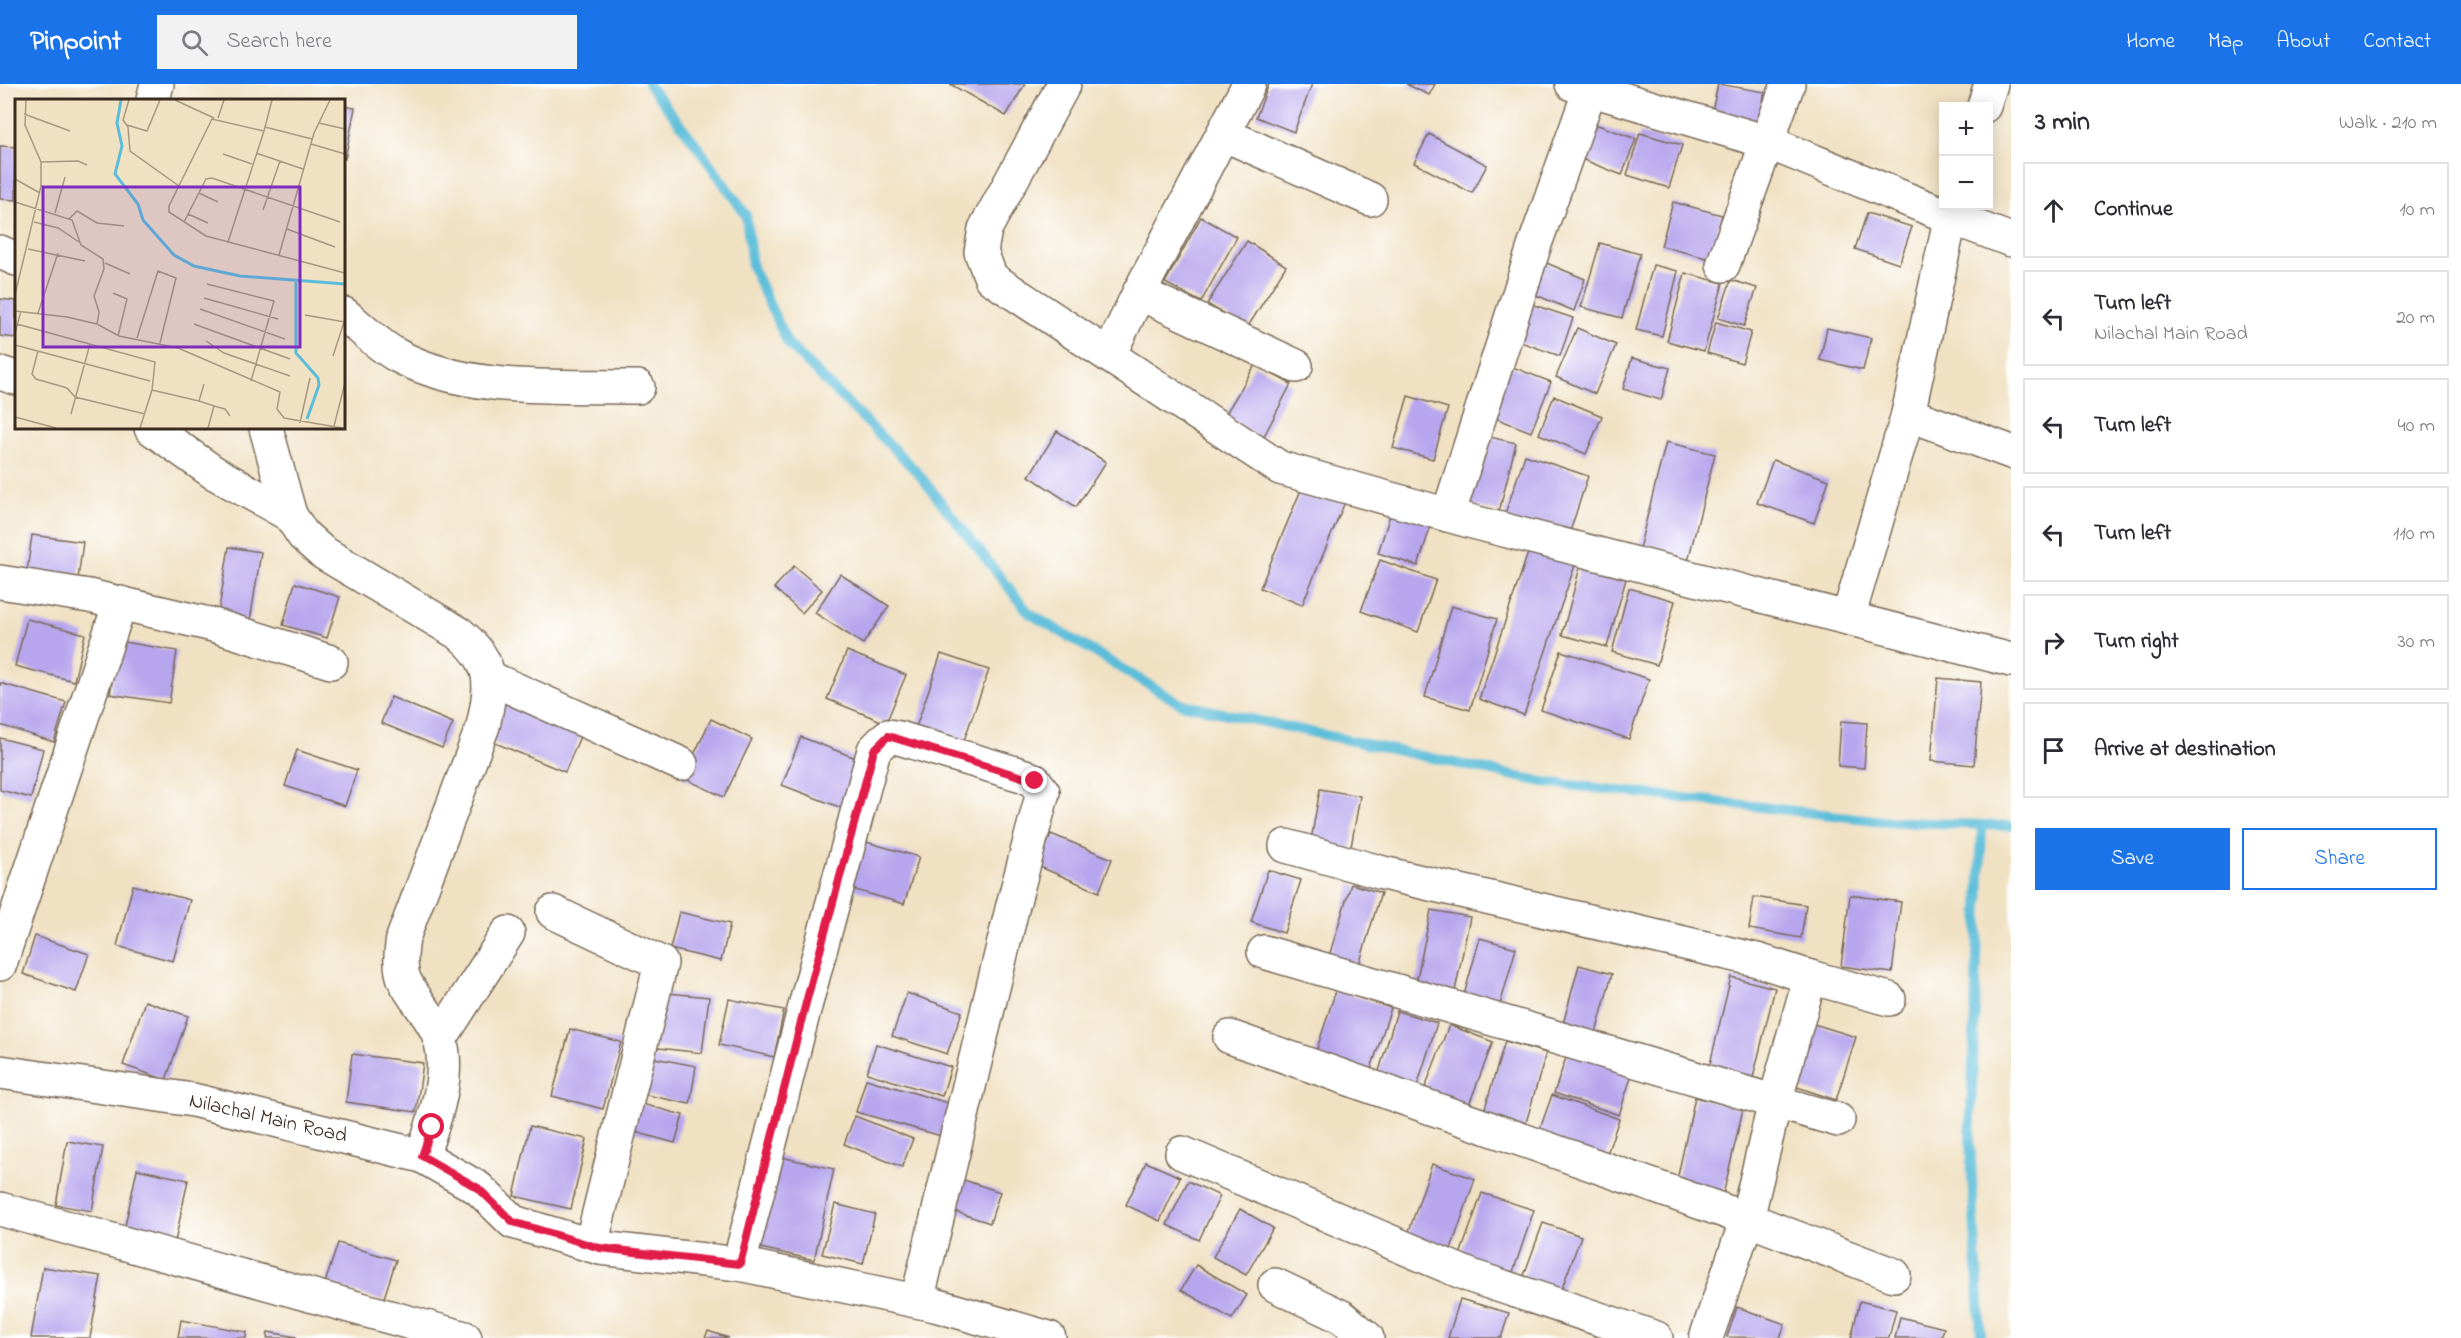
<!DOCTYPE html>
<html lang="en">
<head>
<meta charset="utf-8">
<style>
	body { margin:0; font-family:"Indie Flower",sans-serif; background:#f2f2f3; color:#2b2b33 }
	.controls { position:absolute; right:18px; top:18px; display:grid; overflow:hidden; border-radius:0px; box-shadow:0 3px 15px #0003 }
	.controls button { width:54px; height:54px; display:grid; place-items:center; padding:0; border:0; border-bottom:2px solid #e1e1e2; background:#fff; color:#2b2b33; font:30px sans-serif }
	.stop { position:absolute; width:18px; height:18px; margin:-14px; border:4px solid #e11d48; border-radius:50%; background:#fff }
	.stop.end { background:#e11d48; border-color:#fff; box-shadow:0 2px 6px #0008 }
	.list { margin:0; padding:0; list-style:none }
	h2 { display:flex; justify-content:space-between; align-items:center; height:78px; margin:0; padding:0 24px; font-size:26px }
	h2 small { font-size:20px; font-weight:400; color:#7c7c81 }
	.list li { display:grid; grid-template-columns:39px 1fr auto; gap:18px; align-items:center; box-sizing:border-box; height:96px; margin:0 12px 12px; padding:0 12px; border:2px solid #e1e1e2; border-radius:0px }
	.list b { display:block; font-size:22px; white-space:nowrap }
	.list p { margin:0; font-size:20px; white-space:nowrap; color:#7c7c81 }
	.list em { font-size:20px; font-style:normal; color:#7c7c81 }
	.actions { display:flex; gap:12px; padding:18px 24px }
	.actions a { flex:1; padding:14px 0; border:2px solid #1a73e8; border-radius:0px; text-align:center; font-size:21px; color:#1a73e8 }
	.actions .main { background:#1a73e8; color:#fff }
	.icon { flex:none; width:33px; height:33px; fill:none; stroke:currentColor; stroke-width:2; stroke-linecap:round; stroke-linejoin:round }
	.map { position:relative; flex:none; width:2011px; height:1254px; overflow:hidden }
	header { display:flex; align-items:center; gap:36px; box-sizing:border-box; height:84px; padding:0 30px; background:#1a73e8; color:#fff }
	header strong { font-size:28px }
	nav { display:flex; gap:33px; margin-inline-start:auto; font-size:21px }
	.search { width:420px; height:54px; background:#f2f2f3; display:flex; align-items:center; gap:15px; box-sizing:border-box; padding:0 21px; border-radius:0px; color:#7c7c81; font-size:22px }
	main { display:flex }
	aside { flex:1; background:#fff }
	.map>svg:first-child { display:block }
	.lines { fill:none; stroke-linecap:round; stroke-linejoin:round }
	.stream { stroke:#5bbdd9; stroke-width:10 }
	.building { fill:#b7a6ed }
	.minor-casing { stroke:#7a6a58; stroke-width:36 }
	.tertiary-casing { stroke:#7a6a58; stroke-width:36 }
	.minor { stroke:#fff; stroke-width:33 }
	.tertiary { stroke:#fff; stroke-width:33 }
	.route { stroke:#e11d48; stroke-width:8 }
	.labels { text-anchor:middle; dominant-baseline:central; stroke-width:4.5; stroke-linejoin:round; paint-order:stroke }
	.street-label { font-size:21px; fill:#3b2a1e; stroke:#fff }
	.inset-river { fill:none; stroke:#5bbdd9; stroke-width:3 }
	.inset-road { fill:none; stroke:#a89881; stroke-width:1.5 }
	.view { fill:#7b2cbf; fill-opacity:0.15; stroke:#7b2cbf; stroke-width:3 }
	.inset-edge { fill:none; stroke:#3b2a1e; stroke-width:3 }
</style>
</head>
<body>
<header>
<strong>Pinpoint</strong>
<div class="search"><svg class="icon" aria-label="search" viewBox="0 0 24 24"><circle cx="10" cy="10" r="6"/><path d="M15 15l6 6"/></svg>Search here</div>
<nav><a>Home</a><a>Map</a><a>About</a><a>Contact</a></nav>
</header>
<main>
<div class="map">
<svg width="2011" height="1254" viewBox="0 0 2011 1254">
	<rect width="100%" height="100%" fill="#fff"/>
	<filter id="ink" filterUnits="userSpaceOnUse"><feTurbulence type="fractalNoise" baseFrequency=".0167" numOctaves="2"/><feDisplacementMap in="SourceGraphic" scale="12" xChannelSelector="R" yChannelSelector="G"/><feConvolveMatrix kernelMatrix="1 2 1 2 8 2 1 2 1" color-interpolation-filters="sRGB"/></filter>
	<filter id="wash" filterUnits="userSpaceOnUse"><feTurbulence type="fractalNoise" baseFrequency=".008" numOctaves="4" result="noise"/><feDisplacementMap in="SourceGraphic" scale="24" xChannelSelector="R" yChannelSelector="G"/><feGaussianBlur stdDeviation="1.35" result="paint"/><feColorMatrix in="noise" values="0 0 0 0 0 0 0 0 0 0 0 0 0 0 0 0 0 1.4 0 .05"/><feComposite in="paint" operator="in"/></filter>
	<g filter="url(#wash)">
		<rect width="100%" height="100%" fill="#f0e1c3"/>
		<g class="lines">
			<g class="stream">
				<polyline points="648,0 692,55 746,131 752,183 788,260 917,388 1029,529 1181,620 1543,698 1883,737 2011,742"/>
				<polyline points="1981,1254 1970,1059 1982,741"/>
			</g>
		</g>
		<g id="blocks">
			<g class="building">
				<polygon points="950,0 1025,0 1006,32"/>
				<polygon points="1269,0 1312,0 1294,48 1256,33"/>
				<polygon points="1406,0 1435,0 1429,11"/>
				<polygon points="1718,0 1765,8 1758,41 1711,32"/>
				<polygon points="344,22 355,24 345,75 344,75"/>
				<polygon points="1587,37 1636,55 1622,91 1574,72"/>
				<polygon points="1640,49 1682,61 1669,104 1627,91"/>
				<polygon points="1429,50 1487,81 1472,109 1414,79"/>
				<polygon points="0,62 16,63 16,116 0,115"/>
				<polygon points="1673,118 1722,131 1710,175 1661,162"/>
				<polygon points="1867,129 1912,143 1899,180 1855,165"/>
				<polygon points="1201,133 1237,153 1201,218 1165,199"/>
				<polygon points="1247,157 1286,182 1247,244 1207,220"/>
				<polygon points="1600,159 1640,170 1622,234 1581,223"/>
				<polygon points="1537,175 1585,195 1574,227 1524,206"/>
				<polygon points="1653,181 1678,187 1662,252 1636,246"/>
				<polygon points="1685,189 1723,199 1704,267 1667,257"/>
				<polygon points="1731,196 1757,204 1744,242 1718,234"/>
				<polygon points="0,215 16,217 16,254 0,252"/>
				<polygon points="1525,218 1573,234 1560,272 1512,255"/>
				<polygon points="1716,238 1751,248 1742,279 1707,269"/>
				<polygon points="1577,244 1616,261 1595,310 1556,293"/>
				<polygon points="1827,244 1871,254 1863,286 1820,276"/>
				<polygon points="1632,274 1670,284 1661,316 1623,305"/>
				<polygon points="1505,280 1551,298 1531,348 1485,330"/>
				<polygon points="1255,281 1291,300 1262,356 1225,331"/>
				<polygon points="1408,312 1448,324 1433,375 1393,364"/>
				<polygon points="1554,312 1602,332 1586,370 1539,350"/>
				<polygon points="1057,347 1106,378 1076,423 1029,392"/>
				<polygon points="1481,351 1516,359 1499,428 1464,419"/>
				<polygon points="1666,358 1715,370 1688,477 1639,465"/>
				<polygon points="1525,371 1588,392 1567,457 1503,436"/>
				<polygon points="1773,376 1829,396 1814,439 1757,419"/>
				<polygon points="1303,401 1345,418 1302,521 1260,504"/>
				<polygon points="1392,425 1432,438 1418,482 1378,469"/>
				<polygon points="32,451 83,458 77,502 26,495"/>
				<polygon points="229,463 261,468 250,537 218,531"/>
				<polygon points="1529,466 1575,481 1524,631 1479,615"/>
				<polygon points="1380,476 1436,496 1418,548 1361,527"/>
				<polygon points="794,482 822,506 802,529 774,504"/>
				<polygon points="1580,483 1626,495 1607,563 1562,551"/>
				<polygon points="840,490 889,522 863,560 815,529"/>
				<polygon points="295,499 340,513 327,554 283,541"/>
				<polygon points="1629,504 1675,517 1657,581 1612,568"/>
				<polygon points="1451,522 1497,535 1470,626 1425,613"/>
				<polygon points="27,535 85,550 74,597 15,582"/>
				<polygon points="119,557 177,567 169,619 110,610"/>
				<polygon points="847,567 906,591 886,639 827,615"/>
				<polygon points="1561,567 1649,595 1629,655 1541,626"/>
				<polygon points="941,570 989,586 963,659 916,643"/>
				<polygon points="1938,594 1981,598 1974,681 1931,677"/>
				<polygon points="0,599 66,618 54,658 0,641"/>
				<polygon points="391,613 453,639 442,664 381,639"/>
				<polygon points="505,618 581,650 565,688 488,656"/>
				<polygon points="711,635 752,655 724,713 683,694"/>
				<polygon points="1841,637 1867,639 1864,684 1838,682"/>
				<polygon points="801,653 866,678 847,726 782,701"/>
				<polygon points="0,654 43,665 31,714 0,706"/>
				<polygon points="297,666 357,686 345,722 285,702"/>
				<polygon points="1320,705 1360,712 1350,769 1310,762"/>
				<polygon points="1051,750 1112,775 1099,808 1038,782"/>
				<polygon points="863,757 919,773 904,820 849,804"/>
				<polygon points="1268,786 1301,796 1284,849 1251,838"/>
				<polygon points="1351,800 1381,809 1359,881 1329,872"/>
				<polygon points="133,801 190,816 173,877 117,862"/>
				<polygon points="1850,811 1901,818 1892,889 1841,882"/>
				<polygon points="1754,813 1806,821 1801,854 1749,845"/>
				<polygon points="1431,826 1470,833 1454,912 1415,904"/>
				<polygon points="679,828 730,840 721,877 670,865"/>
				<polygon points="35,852 89,870 76,908 23,890"/>
				<polygon points="1480,854 1516,864 1500,921 1464,911"/>
				<polygon points="1579,881 1612,890 1596,949 1563,940"/>
				<polygon points="1731,893 1775,904 1752,998 1708,988"/>
				<polygon points="1336,906 1391,924 1368,994 1313,977"/>
				<polygon points="657,908 709,913 702,969 650,963"/>
				<polygon points="907,909 962,928 947,970 892,952"/>
				<polygon points="729,915 784,926 774,973 719,961"/>
				<polygon points="145,917 188,932 166,996 123,981"/>
				<polygon points="1397,927 1437,939 1415,1009 1376,997"/>
				<polygon points="1814,940 1856,953 1836,1016 1794,1002"/>
				<polygon points="1449,941 1493,958 1465,1031 1421,1014"/>
				<polygon points="570,945 621,958 603,1025 552,1012"/>
				<polygon points="1505,957 1546,969 1523,1049 1481,1037"/>
				<polygon points="876,960 951,983 942,1012 867,989"/>
				<polygon points="1569,965 1633,987 1619,1031 1554,1009"/>
				<polygon points="352,970 423,979 416,1028 346,1018"/>
				<polygon points="644,972 696,982 690,1020 637,1009"/>
				<polygon points="866,995 955,1021 945,1053 856,1028"/>
				<polygon points="1552,1011 1619,1035 1604,1079 1536,1056"/>
				<polygon points="1695,1013 1743,1025 1723,1111 1677,1096"/>
				<polygon points="631,1017 683,1031 675,1059 624,1045"/>
				<polygon points="855,1032 913,1055 902,1083 844,1060"/>
				<polygon points="530,1042 587,1055 571,1125 514,1112"/>
				<polygon points="67,1057 103,1063 92,1127 56,1121"/>
				<polygon points="777,1072 834,1085 814,1176 756,1163"/>
				<polygon points="1146,1078 1180,1093 1160,1137 1126,1121"/>
				<polygon points="1432,1080 1475,1095 1451,1165 1408,1150"/>
				<polygon points="137,1085 188,1096 175,1158 124,1147"/>
				<polygon points="958,1094 1000,1108 990,1139 947,1125"/>
				<polygon points="1188,1097 1220,1112 1199,1156 1167,1141"/>
				<polygon points="1482,1109 1534,1126 1512,1191 1459,1174"/>
				<polygon points="835,1120 875,1130 863,1180 822,1170"/>
				<polygon points="1240,1125 1273,1144 1246,1191 1213,1173"/>
				<polygon points="1543,1139 1581,1152 1561,1207 1523,1194"/>
				<polygon points="338,1159 396,1176 383,1217 325,1199"/>
				<polygon points="1196,1181 1247,1211 1232,1235 1181,1206"/>
				<polygon points="43,1183 101,1192 90,1254 31,1254"/>
				<polygon points="1460,1215 1509,1229 1501,1254 1448,1254"/>
				<polygon points="1860,1217 1896,1226 1889,1254 1851,1254"/>
				<polygon points="1737,1223 1785,1240 1780,1254 1727,1253"/>
				<polygon points="1900,1233 1944,1244 1941,1254 1895,1254"/>
				<polygon points="181,1236 247,1248 246,1254 178,1254"/>
				<polygon points="708,1247 729,1254 705,1254"/>
				<polygon points="268,1248 296,1253 296,1254 267,1254"/>
			</g>
		</g>
	</g>
	<g filter="url(#ink)">
		<use href="#blocks" fill-opacity="0" stroke="#7a6a58" stroke-width="1.5"/>
		<g class="lines">
			<defs>
				<g id="minor">
					<polyline points="1064,0 985,145 981,168 991,194 1280,384 1473,438 2011,576"/>
					<polyline points="1572,0 1767,58 1950,133 2011,156"/>
					<polyline points="153,16 157,0"/>
					<polyline points="1984,22 1991,0"/>
					<polyline points="1223,50 1370,115"/>
					<polyline points="0,168 16,175"/>
					<polyline points="1723,181 1788,0"/>
					<polyline points="1139,209 1296,282"/>
					<path d="M344 230C361 244 379 262 398 272 471 310 559 301 638 303"/>
					<polyline points="1109,271 1139,209 1249,0"/>
					<polyline points="0,289 16,294"/>
					<polyline points="1908,330 2011,368"/>
					<polyline points="151,344 213,388 290,431"/>
					<path d="M266 344 290 431 303 451 322 468 460 550C495 579 492 601 483 642L403 854C401 867 399 882 404 895 413 916 433 932 440 955 451 991 434 1038 422 1072"/>
					<polyline points="1448,431 1535,160 1592,0"/>
					<polyline points="0,498 89,512 213,541 331,578"/>
					<polyline points="1848,534 1908,330 1953,122"/>
					<polyline points="490,594 681,680"/>
					<polyline points="1286,762 1383,789 1757,876 1810,893 1775,1018 1747,1135 1706,1254"/>
					<polyline points="553,828 661,879 591,1161"/>
					<polyline points="1264,868 1838,1036"/>
					<polyline points="0,880 120,519"/>
					<polyline points="1810,893 1889,915"/>
					<polyline points="1230,953 1747,1135 1894,1191"/>
					<polyline points="440,955 508,849"/>
					<polyline points="1182,1069 1471,1192 1656,1254"/>
					<polyline points="0,1125 465,1254"/>
					<polyline points="739,1180 803,930 874,666 888,652 899,654 1025,692 1035,697 1043,708 1013,821 917,1217"/>
					<polyline points="1275,1201 1342,1233 1367,1254"/>
				</g>
				<polyline id="tertiary" points="0,988 193,1016 422,1072 478,1104 513,1138 600,1164 739,1180 935,1221 1049,1254"/>
			</defs>
			<use href="#minor" class="minor-casing"/>
			<use href="#tertiary" class="tertiary-casing"/>
			<use href="#minor" class="minor"/>
			<use href="#tertiary" class="tertiary"/>
		</g>
	</g>
	<g class="lines" filter="url(#ink)">
		<polyline class="route" points="432,1043 422,1072 478,1104 513,1138 600,1164 740,1180 803,930 874,666 888,652 1035,697"/>
	</g>
	<g class="labels">
		<g class="street-label">
			<text transform="translate(268 1035) rotate(13)">Nilachal Main Road</text>
		</g>
	</g>
	<g transform="translate(15 15)">
		<rect width="330" height="330" fill="#f0e1c3"/>
		<path class="inset-river" d="M106 1 102 24 107 47 100 75 123 105 128 121 159 156 179 167 225 177 330 185M281 183V254L303 279 304 286 292 320"/>
		<path class="inset-road" d="M114 1 108 21 113 28 115 52 164 87M160 1 199 19M257 1 249 32 197 20 154 107V113L191 137 330 174M9 15 55 32M203 19 209 1M304 24 330 30M112 26 132 32 145 1M250 28 297 40M296 45 330 55M241 54 288 70M208 55 237 65M26 63 63 62 72 66M0 80 25 94M184 94 203 103M0 103 57 121 66 146 88 160 89 170 79 197 84 213 82 225M248 111 265 62M40 114 50 78M173 115 193 124M54 120 62 112 82 124 109 127M19 123 43 129 64 143M169 123 191 80 197 79 325 123M272 130 320 148M213 143 249 32M13 150 70 162M264 156 299 34 315 1M90 164 115 175M192 185 259 202 236 282M98 194 112 200 103 237M0 196 26 87V63L10 26 11 1M189 199 263 220M185 210 270 240M0 212 52 218 82 225 104 237 163 249 265 293 262 310 269 319 327 329M23 214 43 154M290 216 330 223M2 225 140 263 137 291 125 329M179 225 275 260M0 234 6 212M122 239 143 172 161 179 145 244M191 242 209 254 275 277M0 246 135 282M23 252 17 275 21 280 52 289 60 298 130 315M318 257 329 223M189 285 184 302 199 307 193 329M137 291 184 302M199 307 210 310 215 317M56 315 75 245M0 318 41 329M285 324 295 279M319 327 330 284"/>
		<path class="view" d="M28 88H285V248H28Z"/>
		<rect width="330" height="330" class="inset-edge"/>
	</g>
</svg>
<div class="controls">
<button>+</button>
<button>−</button>
</div>
<div class="stop" style="left:432px;top:1043px"></div>
<div class="stop end" style="left:1035px;top:697px"></div>
</div>
<aside>
<h2>3 min<small>Walk · 210 m</small></h2>
<ul class="list">
<li><svg class="icon" aria-label="ahead" viewBox="0 0 24 24"><path d="M12 20V5M6 11l6-6 6 6"/></svg><div><b>Continue</b></div><em>10 m</em></li>
<li><svg class="icon" aria-label="left" viewBox="0 0 24 24"><path d="M17 20v-9H6M10 6l-5 5 5 5"/></svg><div><b>Turn left</b><p>Nilachal Main Road</p></div><em>20 m</em></li>
<li><svg class="icon" aria-label="left" viewBox="0 0 24 24"><path d="M17 20v-9H6M10 6l-5 5 5 5"/></svg><div><b>Turn left</b></div><em>40 m</em></li>
<li><svg class="icon" aria-label="left" viewBox="0 0 24 24"><path d="M17 20v-9H6M10 6l-5 5 5 5"/></svg><div><b>Turn left</b></div><em>110 m</em></li>
<li><svg class="icon" aria-label="right" viewBox="0 0 24 24"><path d="M7 20v-9h11M14 6l5 5-5 5"/></svg><div><b>Turn right</b></div><em>30 m</em></li>
<li><svg class="icon" aria-label="arrive" viewBox="0 0 24 24"><path d="M6 21V4h12l-3 4 3 4H6"/></svg><div><b>Arrive at destination</b></div></li>
</ul>
<div class="actions"><a class="main">Save</a><a>Share</a></div>
</aside>
</main>
</body>
</html>
